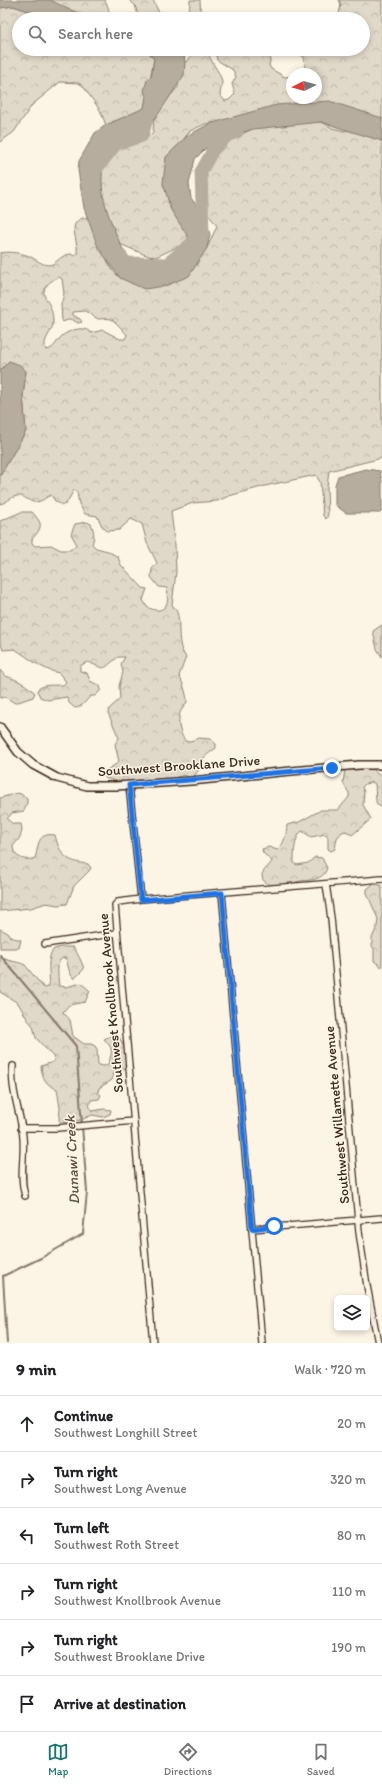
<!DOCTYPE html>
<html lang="en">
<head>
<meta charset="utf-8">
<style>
	body { margin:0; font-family:Itim,sans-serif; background:#f2f2f2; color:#202124 }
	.controls { position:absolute; right:12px; bottom:12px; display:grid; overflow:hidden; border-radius:6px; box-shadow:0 2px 6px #0003 }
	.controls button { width:36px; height:36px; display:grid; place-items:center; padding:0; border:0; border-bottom:1px solid #e0e0e0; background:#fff; color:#202124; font:20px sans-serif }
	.compass { position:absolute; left:286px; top:68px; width:36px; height:36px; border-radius:50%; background:#fff; box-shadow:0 2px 6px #0003; rotate:265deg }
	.stop { position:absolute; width:12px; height:12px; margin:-9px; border:3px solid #1a73e8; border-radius:50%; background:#fff }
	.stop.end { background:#1a73e8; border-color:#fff; box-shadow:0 1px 4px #0008 }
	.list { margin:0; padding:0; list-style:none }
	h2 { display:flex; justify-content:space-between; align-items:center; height:52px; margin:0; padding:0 16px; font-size:17px }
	h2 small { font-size:13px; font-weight:400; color:#757577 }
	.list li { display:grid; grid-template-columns:26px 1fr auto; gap:12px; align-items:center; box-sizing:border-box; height:56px; padding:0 16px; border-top:1px solid #e0e0e0 }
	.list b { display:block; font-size:15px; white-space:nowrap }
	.list p { margin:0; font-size:13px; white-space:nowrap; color:#757577 }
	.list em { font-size:13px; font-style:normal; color:#757577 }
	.icon { flex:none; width:22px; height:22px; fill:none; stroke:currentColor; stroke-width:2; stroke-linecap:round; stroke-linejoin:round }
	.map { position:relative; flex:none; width:382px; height:1343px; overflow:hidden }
	.search { position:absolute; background:#fff; box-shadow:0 2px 6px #0003; left:12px; right:12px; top:12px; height:44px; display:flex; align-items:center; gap:10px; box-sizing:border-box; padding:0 14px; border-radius:22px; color:#757577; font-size:15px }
	.sheet { height:388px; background:#fff }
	nav { display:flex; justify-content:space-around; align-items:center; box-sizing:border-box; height:56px; border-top:1px solid #e0e0e0; background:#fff; font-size:11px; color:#757577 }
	nav a { display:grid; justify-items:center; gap:2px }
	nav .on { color:#0f766e }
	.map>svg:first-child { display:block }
	.forest { fill:url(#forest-crowns); stroke:#8e8173; fill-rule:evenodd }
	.water { fill:#b7ad9e; stroke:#85796b }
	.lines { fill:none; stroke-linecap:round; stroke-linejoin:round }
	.stream { stroke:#85796b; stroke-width:2 }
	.river { stroke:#b7ad9e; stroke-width:13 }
	.minor-casing { stroke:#3b2a1e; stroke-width:8 }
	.tertiary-casing { stroke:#3b2a1e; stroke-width:10 }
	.minor { stroke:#fcf5e5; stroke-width:5.5 }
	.tertiary { stroke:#fcf5e5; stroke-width:7 }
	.route { stroke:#1a73e8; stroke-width:5 }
	.labels { text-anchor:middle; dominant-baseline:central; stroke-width:3; stroke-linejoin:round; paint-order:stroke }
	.street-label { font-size:14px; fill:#3b2a1e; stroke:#fcf5e5 }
	.water-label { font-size:15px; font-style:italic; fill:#605144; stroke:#fcf5e5 }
</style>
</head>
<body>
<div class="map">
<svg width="382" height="1343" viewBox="0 0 382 1343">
	<defs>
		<pattern id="forest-crowns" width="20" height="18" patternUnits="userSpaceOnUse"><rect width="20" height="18" fill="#e0d8c8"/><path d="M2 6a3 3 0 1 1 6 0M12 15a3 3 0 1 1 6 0" fill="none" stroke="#c1baab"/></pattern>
	</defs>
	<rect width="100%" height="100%" fill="#fcf5e5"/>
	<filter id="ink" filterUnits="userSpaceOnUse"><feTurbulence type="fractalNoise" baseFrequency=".025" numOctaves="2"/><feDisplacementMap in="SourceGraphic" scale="8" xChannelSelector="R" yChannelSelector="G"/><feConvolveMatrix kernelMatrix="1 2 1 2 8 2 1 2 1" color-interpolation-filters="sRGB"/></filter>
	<g filter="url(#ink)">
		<g class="forest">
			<path d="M33 0H105C108 7 111 12 107 18L87 19Z"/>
			<polygon points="129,0 153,0 161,17 164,19 139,19 135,5"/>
			<path d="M190 0H200L201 19H177C185 13 191 11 190 0Z"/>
			<path d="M339 0H382V123L234 120 205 124 190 131 183 140 168 197 170 208 175 215 187 218 190 241 156 257 148 256 120 244 98 205 102 164 104 160 118 146 145 140 153 132 154 118 163 104 178 87 180 63 188 61 192 54 189 49H208C208 61 220 70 222 82 222 86 220 91 220 95L225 101 229 100 235 94 232 84 236 77 233 70 217 60 215 49H266L271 57 269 65 271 69 285 77 292 76V98H316V74H302L305 68 304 57 297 53V49H363V19H338L341 4Z"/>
			<polygon points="13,6 54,19 19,19 19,49 146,49 154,59 144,109 106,125 100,110 82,85 78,83 60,82 32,105 14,132 0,142 0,8"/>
			<path d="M300 118 324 123 332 128 345 131 358 127 382 128V458L329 471 327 487 328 515 326 519 323 516 320 482 316 475 265 486 229 496 217 501 193 503 171 511 175 545 176 572 172 605C185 615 173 642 186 657L179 676C183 682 186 693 187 700 187 705 181 709 180 713 177 722 180 737 187 742L199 738 210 739 216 744V748C211 752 204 756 201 762 197 771 200 772 191 778L184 775 164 781 119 782 105 778 107 770 119 762 115 744 119 738 108 713 109 709 120 699 119 686 123 672 121 664 125 657H118C100 672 107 669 87 662L80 666V671L87 673 90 681 100 686 101 690 95 696H91C86 700 83 707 75 708L69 703 67 697 48 700 40 697 37 690C45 683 53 686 63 685L66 682 59 673C42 670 29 658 15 649L3 650 0 642V521L21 512H32C43 524 43 527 32 539V543L35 546 51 545 61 550H70L76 545 75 541 71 534 75 524 87 522 91 524C94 530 95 537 92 544L96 548 108 551 118 557 121 565 143 588 147 589 143 600 147 607C165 616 170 604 167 588L159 587 151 577 152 569 157 563 147 543 142 524 131 519 119 530 107 531 102 526 97 516 85 514 79 504 77 492 74 490 66 504 62 505 55 501 51 495C46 497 43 501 37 502 30 504 24 494 17 496 10 497 7 503 0 504V476L26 431 23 396 26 371 9 361 0 371V253C10 251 23 253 31 257 37 260 42 265 49 265 57 264 61 254 71 254L74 256 77 254C79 236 62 219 93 216 98 232 106 273 123 279L195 262 207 248 217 226 202 206 199 199 203 167 215 140 229 132 242 134 260 125ZM59 277 62 279 64 294 61 305 62 322 71 319 78 323 82 322 80 319 73 315V312L85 311 98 319C102 319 107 318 111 319 114 320 125 332 127 335L125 339H120L103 330 91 333C85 325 69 330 62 336 56 341 55 349 46 350 41 339 54 332 53 321 53 317 52 310 50 306 48 301 43 297 44 291 45 285 53 279 59 277Z"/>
			<polygon points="382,625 382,657 377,649 373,631"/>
			<path d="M0 670 5 676C17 679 27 685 35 693L33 697 15 703 5 697 0 698Z"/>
			<path d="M373 768 378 775 382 773V807L377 805 376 801 375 784 372 782 365 784 362 787 364 792 363 805 371 819 352 835 346 831 342 832 337 838 335 849 331 851 328 849V838L326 834 311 837 302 831C294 837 294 854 294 863L297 865 308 863 315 857 322 858 327 868C323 882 308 879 296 882 292 883 289 886 285 886 277 887 262 885 262 876 262 870 270 866 272 861L263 853 262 849 269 847 277 850C285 843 286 835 287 825L299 822 321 810H338L349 797V793L343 783 345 770Z"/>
			<path d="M17 793 21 794 27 799V803L24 811 12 813 7 819 13 824H21C24 833 19 840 13 846 13 857 25 862 35 858 39 847 36 832 55 835 60 855 66 862 88 864L91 868 89 871 74 886 67 904 58 905 46 903 31 908 0 911V798Z"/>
			<polygon points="373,884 381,885 382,888 382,967 374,961 374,949 372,946 372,938 377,927 378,919 367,893 367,889"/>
			<polygon points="0,929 8,933 10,937 21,940 19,948 0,948"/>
			<path d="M61 947H73C78 954 82 962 84 969L74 979 70 973 66 959 63 958 59 961C57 969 58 977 59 986L66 987 81 983 90 991 85 1002 69 1005 63 1012 70 1020 73 1036 84 1044H91L95 1046 97 1049 98 1065 105 1066 108 1064C113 1050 113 1049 104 1039L111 1036H118C122 1040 129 1059 127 1064 126 1067 123 1069 121 1072L114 1073 112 1080 99 1088 98 1092 101 1095 99 1099 91 1100C89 1105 89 1107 92 1111L104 1109 111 1110 110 1114 103 1117 92 1115 81 1120 61 1123 59 1120 60 1108 57 1089C46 1085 42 1078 41 1066L53 1062 55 1059 36 1038 33 1026 28 1020 18 1003 0 992V955C7 963 16 960 25 965L43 987 46 988 49 986C51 973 45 959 54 949Z"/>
		</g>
		<g class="water">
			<polygon points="0,0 50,0 68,9 93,18 120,14 128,16 134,19 54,19 13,6 0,8"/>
			<path d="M146 49H180L184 55 185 62 184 75 159 113 144 132 120 142 105 152C99 184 102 200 114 229 118 239 122 249 128 257 137 269 164 269 176 263 185 259 188 248 190 240L171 210 163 183 166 157 187 136 209 124 276 105 329 101 382 118V141L321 122 253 129 227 138 205 149 195 159 189 184 191 198 204 216 210 234 207 248 189 276 165 286 144 289 120 278 98 247 84 208 78 170 79 161 95 133 106 125 144 108 146 96 144 91 147 80 151 77 154 59Z"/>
			<polygon points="9,361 20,365 26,371 23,396 26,431 0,476 0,371"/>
			<polygon points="366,469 380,471 382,482 382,511 380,513 346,513 335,505 335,485 338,476"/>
		</g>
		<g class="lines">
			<polyline class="stream" points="0,955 76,1046 87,1192 83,1234 41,1258 3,1276 7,1343"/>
			<g class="river">
				<polyline points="94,172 116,144 142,136 148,116"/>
				<polyline points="121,256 126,263 167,264 203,234 201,172 213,150 228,135 237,132"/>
			</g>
			<defs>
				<g id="minor">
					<polyline points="129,785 141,899"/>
					<polyline points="326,884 331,918 359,1232 367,1286 378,1343"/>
					<polyline points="222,893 262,1343"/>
					<polyline points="45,944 117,933"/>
					<path d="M13 1066C10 1090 21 1113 23 1137 25 1156 19 1177 25 1196"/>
					<polyline points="21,1128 57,1128 134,1121"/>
					<polyline points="252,1229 382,1218"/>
					<polyline points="153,1343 115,905 118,902 141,899 382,879"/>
				</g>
				<polyline id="tertiary" points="0,727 18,752 33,765 57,778 87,786 116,786 191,781 280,772 359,765 382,765"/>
			</defs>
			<use href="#minor" class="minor-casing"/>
			<use href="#tertiary" class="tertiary-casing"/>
			<use href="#minor" class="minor"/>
			<use href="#tertiary" class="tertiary"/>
		</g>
	</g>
	<g class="lines" filter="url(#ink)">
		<polyline class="route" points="274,1226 252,1229 222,893 141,900 129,785 332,768"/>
	</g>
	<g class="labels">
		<g class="street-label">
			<text transform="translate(179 766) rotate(-4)">Southwest Brooklane Drive</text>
			<text transform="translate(111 1003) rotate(-95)">Southwest Knollbrook Avenue</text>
			<text transform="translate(337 1115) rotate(-95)">Southwest Willamette Avenue</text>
		</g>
		<g class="water-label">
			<text transform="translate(72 1160) rotate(-93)">Dunawi Creek</text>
		</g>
	</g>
</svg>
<div class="controls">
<button><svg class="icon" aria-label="layers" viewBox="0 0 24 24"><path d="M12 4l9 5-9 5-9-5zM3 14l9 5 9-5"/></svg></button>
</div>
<svg class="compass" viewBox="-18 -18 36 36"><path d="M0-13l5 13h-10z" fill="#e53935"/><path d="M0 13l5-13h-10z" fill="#757577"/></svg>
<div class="stop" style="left:274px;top:1226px"></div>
<div class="stop end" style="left:332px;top:768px"></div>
<div class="search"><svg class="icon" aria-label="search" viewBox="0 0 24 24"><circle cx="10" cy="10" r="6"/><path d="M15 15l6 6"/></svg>Search here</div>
</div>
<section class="sheet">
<h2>9 min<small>Walk · 720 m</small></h2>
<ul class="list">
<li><svg class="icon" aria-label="ahead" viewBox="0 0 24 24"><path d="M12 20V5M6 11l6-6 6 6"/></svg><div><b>Continue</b><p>Southwest Longhill Street</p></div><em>20 m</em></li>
<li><svg class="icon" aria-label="right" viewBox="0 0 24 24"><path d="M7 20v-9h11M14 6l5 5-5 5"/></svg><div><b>Turn right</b><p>Southwest Long Avenue</p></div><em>320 m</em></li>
<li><svg class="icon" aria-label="left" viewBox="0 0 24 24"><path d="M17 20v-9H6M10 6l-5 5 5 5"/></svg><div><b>Turn left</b><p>Southwest Roth Street</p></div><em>80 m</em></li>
<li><svg class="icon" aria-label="right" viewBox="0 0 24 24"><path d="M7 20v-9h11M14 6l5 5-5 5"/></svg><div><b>Turn right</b><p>Southwest Knollbrook Avenue</p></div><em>110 m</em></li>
<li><svg class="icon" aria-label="right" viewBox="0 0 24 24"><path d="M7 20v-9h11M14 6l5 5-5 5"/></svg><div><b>Turn right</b><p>Southwest Brooklane Drive</p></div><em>190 m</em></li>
<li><svg class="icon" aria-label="arrive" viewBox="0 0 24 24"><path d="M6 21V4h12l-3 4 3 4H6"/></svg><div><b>Arrive at destination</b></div></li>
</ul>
</section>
<nav>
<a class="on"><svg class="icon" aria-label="map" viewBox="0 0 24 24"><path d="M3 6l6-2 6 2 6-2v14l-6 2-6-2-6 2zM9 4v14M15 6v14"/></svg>Map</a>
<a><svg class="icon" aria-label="directions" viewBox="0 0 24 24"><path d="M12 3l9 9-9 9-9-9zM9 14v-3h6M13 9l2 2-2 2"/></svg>Directions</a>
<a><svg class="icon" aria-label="saved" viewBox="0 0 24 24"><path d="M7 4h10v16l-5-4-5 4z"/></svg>Saved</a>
</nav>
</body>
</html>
